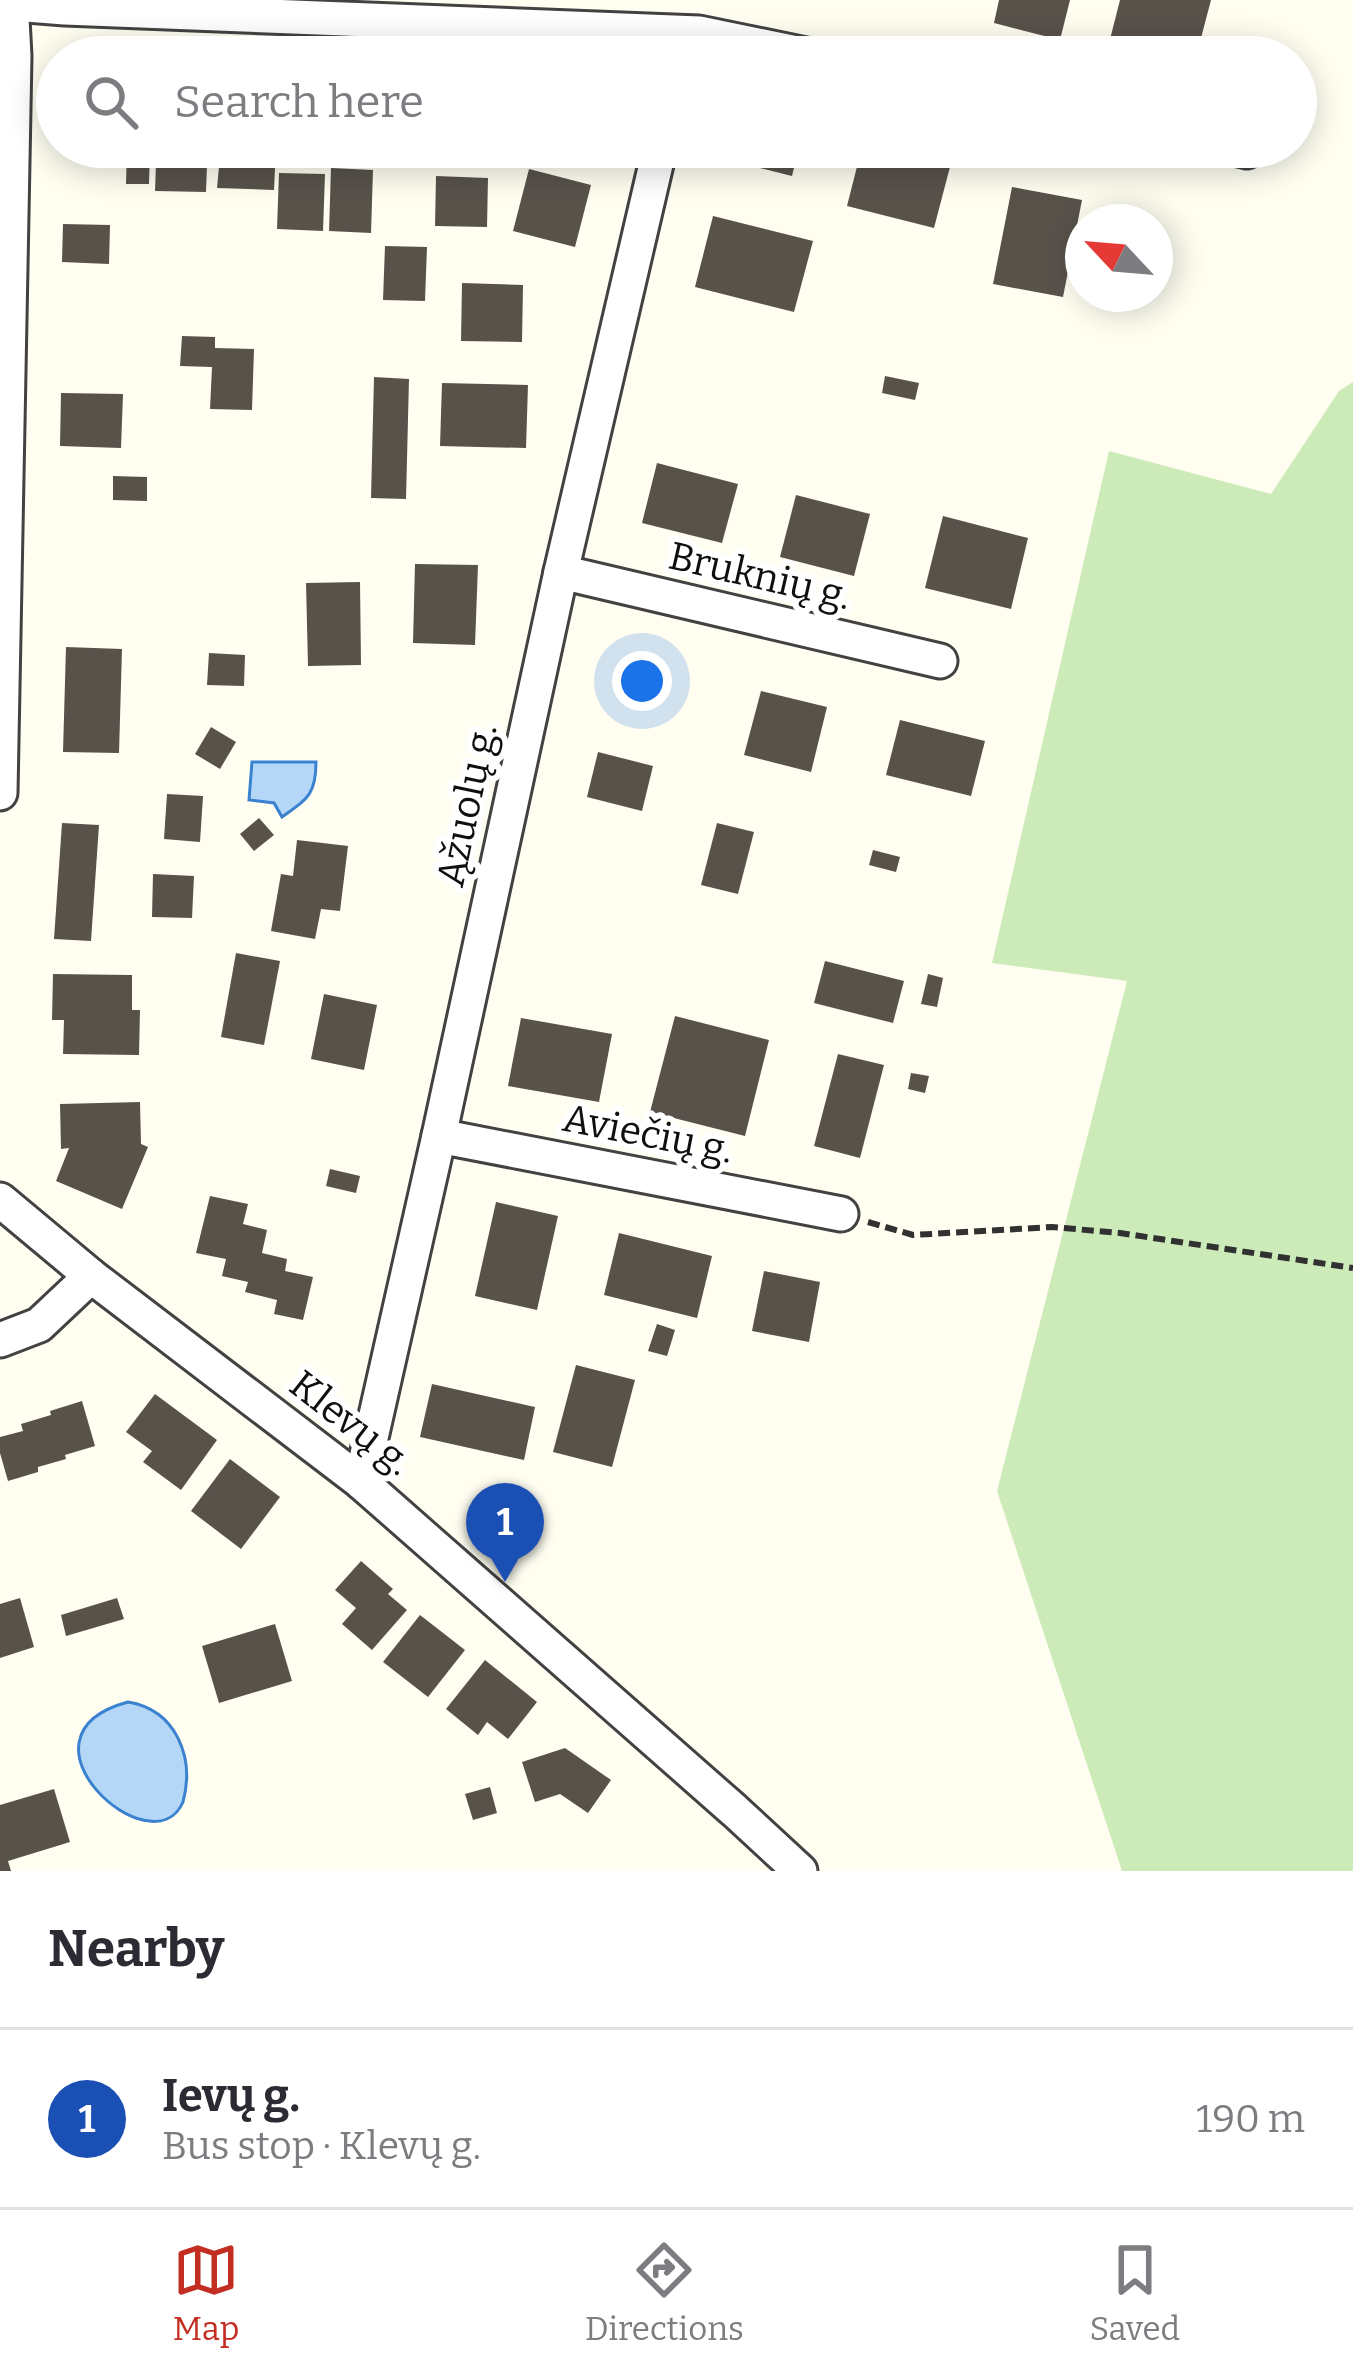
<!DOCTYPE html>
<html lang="en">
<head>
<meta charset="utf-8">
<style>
	body { margin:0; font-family:Bitter,serif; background:#f7f7f7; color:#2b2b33 }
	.compass { position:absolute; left:1065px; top:204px; width:108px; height:108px; border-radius:50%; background:#fff; box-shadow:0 6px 30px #0003; rotate:296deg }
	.you { position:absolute; left:642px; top:681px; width:42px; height:42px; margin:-30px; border:9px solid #fff; border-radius:50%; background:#1a73e8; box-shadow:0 0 0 18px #1a73e833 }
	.badge { display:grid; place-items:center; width:78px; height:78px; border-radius:50%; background:#c32e23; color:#fff; font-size:39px; font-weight:700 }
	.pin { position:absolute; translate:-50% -99px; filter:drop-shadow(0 3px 6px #0008) }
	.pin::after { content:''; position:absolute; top:63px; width:42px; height:36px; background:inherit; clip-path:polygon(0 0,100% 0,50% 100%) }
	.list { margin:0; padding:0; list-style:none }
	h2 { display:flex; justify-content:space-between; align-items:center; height:156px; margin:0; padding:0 48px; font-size:51px }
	h2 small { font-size:39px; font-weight:400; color:#7c7c81 }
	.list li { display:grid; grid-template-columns:78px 1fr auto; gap:36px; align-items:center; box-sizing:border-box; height:180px; padding:0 48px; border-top:3px solid #e1e1e2 }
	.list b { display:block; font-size:45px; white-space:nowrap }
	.list p { margin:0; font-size:39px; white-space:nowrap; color:#7c7c81 }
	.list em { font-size:39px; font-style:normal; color:#7c7c81 }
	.icon { flex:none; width:66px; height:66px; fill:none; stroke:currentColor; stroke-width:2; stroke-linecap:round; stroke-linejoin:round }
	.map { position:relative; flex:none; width:1353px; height:1871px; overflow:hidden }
	.search { position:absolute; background:#fff; box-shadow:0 6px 30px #0003; left:36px; right:36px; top:36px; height:132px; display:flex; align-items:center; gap:30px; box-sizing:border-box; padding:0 42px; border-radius:66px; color:#7c7c81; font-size:45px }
	.sheet { height:336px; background:#fff }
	nav { display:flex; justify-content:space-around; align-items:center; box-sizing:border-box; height:168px; border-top:3px solid #e1e1e2; background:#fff; font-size:33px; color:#7c7c81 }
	nav a { display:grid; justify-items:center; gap:6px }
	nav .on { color:#c32e23 }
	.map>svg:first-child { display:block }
	.green { fill:#cdebb9 }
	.water { fill:#b4d7f8; stroke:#3a82d0; stroke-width:3 }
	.building { fill:#58524b }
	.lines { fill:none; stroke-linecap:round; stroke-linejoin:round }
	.street-casing { stroke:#424242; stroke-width:39 }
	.path { stroke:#313131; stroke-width:6; stroke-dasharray:12 6; stroke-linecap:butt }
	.street { stroke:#fff; stroke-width:33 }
	.labels { text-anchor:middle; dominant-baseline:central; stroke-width:12; stroke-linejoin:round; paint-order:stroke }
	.street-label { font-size:39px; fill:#0f0f0f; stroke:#fff }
</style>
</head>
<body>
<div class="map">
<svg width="1353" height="1871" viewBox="0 0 1353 1871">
	<rect width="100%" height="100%" fill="#fffef1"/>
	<polygon class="green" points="1353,382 1353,1871 1122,1871 997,1491 1127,981 992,963 1109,451 1271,494 1339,391"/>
	<g class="water">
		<path d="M252 762H316C316 795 307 799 282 817L274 803 249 800Z"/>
		<path d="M128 1702C176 1710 195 1757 183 1802 153 1871 2 1736 128 1702Z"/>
	</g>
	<g class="building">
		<polygon points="999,0 1070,0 1060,40 994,23"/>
		<polygon points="1120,0 1211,0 1196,57 1106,55"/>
		<polygon points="127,147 150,147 149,184 126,184"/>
		<polygon points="731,147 799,147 792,176 727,160"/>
		<polygon points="862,147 888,147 951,163 934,228 847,206"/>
		<polygon points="156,163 207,165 206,192 155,191"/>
		<polygon points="219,167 275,168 274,190 217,188"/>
		<polygon points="331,168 373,170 371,233 329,231"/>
		<polygon points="529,169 591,185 575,247 513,231"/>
		<polygon points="279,173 325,174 323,231 277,229"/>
		<polygon points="436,176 488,178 487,227 435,226"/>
		<polygon points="1012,187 1082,200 1063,297 993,284"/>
		<polygon points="713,216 813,241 794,312 695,287"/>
		<polygon points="63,224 110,225 109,264 62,262"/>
		<polygon points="385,246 427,247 425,301 383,300"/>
		<polygon points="462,283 523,285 522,342 461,341"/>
		<polygon points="182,336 215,337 215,348 254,349 252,410 210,409 212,367 180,366"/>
		<polygon points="885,376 919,383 915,400 882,393"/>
		<polygon points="374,377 409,379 406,499 371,498"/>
		<polygon points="442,383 528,385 526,448 440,446"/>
		<polygon points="61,393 123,394 121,448 60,446"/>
		<polygon points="657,463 738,484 722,543 642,523"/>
		<polygon points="113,476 147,477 147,501 113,500"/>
		<polygon points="796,495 870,514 854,576 780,557"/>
		<polygon points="943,516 1028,538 1011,609 925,588"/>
		<polygon points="415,564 478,565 475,645 413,643"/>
		<polygon points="360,582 361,665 308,666 306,583"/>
		<polygon points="66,647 122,649 119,753 63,752"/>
		<polygon points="209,653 245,655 244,686 207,685"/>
		<polygon points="761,691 827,707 811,772 744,755"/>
		<polygon points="900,720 985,741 971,796 886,775"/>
		<polygon points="211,727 236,742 220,769 195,754"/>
		<polygon points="598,752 653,766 642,811 587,797"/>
		<polygon points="167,794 203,796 200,842 164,839"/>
		<polygon points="259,818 274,835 254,851 240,834"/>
		<polygon points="62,823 99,825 91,941 54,939"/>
		<polygon points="717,823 754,832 738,894 701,885"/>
		<polygon points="297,840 348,846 340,911 321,909 315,939 271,931 281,874 293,876"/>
		<polygon points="873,850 900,857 896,872 869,865"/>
		<polygon points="153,874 194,876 192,918 152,917"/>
		<polygon points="236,953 280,961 264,1045 221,1037"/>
		<polygon points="825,961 904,981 893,1023 814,1003"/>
		<polygon points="53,974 132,975 132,1010 140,1010 139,1055 63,1054 64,1020 52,1020"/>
		<polygon points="928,974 943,978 937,1007 921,1004"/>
		<polygon points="324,994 377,1005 364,1070 311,1059"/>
		<polygon points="675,1016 769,1040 745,1136 650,1112"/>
		<polygon points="521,1018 612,1034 599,1102 508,1086"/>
		<polygon points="838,1054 884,1065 860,1158 814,1146"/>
		<polygon points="911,1073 929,1076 925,1093 908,1089"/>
		<polygon points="140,1102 141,1144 148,1147 122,1209 56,1181 69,1148 61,1149 60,1104"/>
		<polygon points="330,1169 360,1176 356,1193 326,1186"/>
		<polygon points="210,1196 248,1204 243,1224 267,1230 262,1253 287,1259 285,1271 313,1277 303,1320 274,1314 277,1300 245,1292 248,1282 222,1276 226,1259 196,1253"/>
		<polygon points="496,1202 558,1216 537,1310 475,1296"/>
		<polygon points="619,1233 712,1256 697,1318 604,1295"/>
		<polygon points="764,1271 820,1282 809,1342 752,1331"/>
		<polygon points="657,1324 675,1330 667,1356 648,1351"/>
		<polygon points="576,1365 635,1380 612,1467 553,1452"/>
		<polygon points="432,1384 535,1407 524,1460 420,1437"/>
		<polygon points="155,1394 217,1440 181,1490 143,1462 152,1451 126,1432"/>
		<polygon points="82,1401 95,1446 65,1455 66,1459 38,1467 38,1472 8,1481 0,1453 0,1437 23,1431 21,1424 51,1415 50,1411"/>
		<polygon points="230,1459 280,1497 241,1549 191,1511"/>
		<polygon points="361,1561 393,1589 388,1594 407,1610 372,1650 342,1624 356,1608 335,1590"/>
		<polygon points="20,1598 34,1647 0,1658 0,1604"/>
		<polygon points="117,1598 124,1619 66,1636 61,1615"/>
		<polygon points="420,1615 465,1650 428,1697 383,1662"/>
		<polygon points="275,1624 292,1681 219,1703 202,1646"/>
		<polygon points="485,1660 537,1702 508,1739 487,1722 478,1735 446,1709"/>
		<polygon points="565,1748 611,1780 588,1813 560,1794 535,1802 522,1762"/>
		<polygon points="490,1787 497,1813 473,1820 465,1794"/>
		<polygon points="54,1789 70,1842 8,1861 11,1871 0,1871 0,1805"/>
	</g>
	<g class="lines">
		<defs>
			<g id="street">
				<polyline points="0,3 65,8 699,33 816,57"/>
				<polyline points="1230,147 1247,151"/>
				<polyline points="561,572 940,661"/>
				<polyline points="0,793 14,56 11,0"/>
				<polyline points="439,1136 841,1214"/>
				<polyline points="0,1200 91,1276 361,1482 735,1811 800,1871"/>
				<polyline points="0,1340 39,1325 91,1276"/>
				<polyline points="361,1482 439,1136 561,572 660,147"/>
			</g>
		</defs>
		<use href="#street" class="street-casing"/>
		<polyline class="path" points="868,1222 913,1235 1052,1227 1120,1233 1353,1268"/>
		<use href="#street" class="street"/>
	</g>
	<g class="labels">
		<g class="street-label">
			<text transform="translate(760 576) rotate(13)">Bruknių g.</text>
			<text transform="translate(467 805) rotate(-78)">Ąžuolų g.</text>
			<text transform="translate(648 1134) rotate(11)">Aviečių g.</text>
			<text transform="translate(351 1423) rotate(38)">Klevų g.</text>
		</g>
	</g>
</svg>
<svg class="compass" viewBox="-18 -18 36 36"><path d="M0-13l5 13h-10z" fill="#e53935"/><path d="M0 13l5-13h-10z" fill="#7c7c81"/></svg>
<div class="you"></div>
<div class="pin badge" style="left:505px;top:1582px;background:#1a4fb4">1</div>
<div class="search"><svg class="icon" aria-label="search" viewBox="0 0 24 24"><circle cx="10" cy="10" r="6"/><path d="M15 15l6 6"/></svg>Search here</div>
</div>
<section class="sheet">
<h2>Nearby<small></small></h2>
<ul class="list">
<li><span class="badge" style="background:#1a4fb4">1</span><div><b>Ievų g.</b><p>Bus stop · Klevų g.</p></div><em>190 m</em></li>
</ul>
</section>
<nav>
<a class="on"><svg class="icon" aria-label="map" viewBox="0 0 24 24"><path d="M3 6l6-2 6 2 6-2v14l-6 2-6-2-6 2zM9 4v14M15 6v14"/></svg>Map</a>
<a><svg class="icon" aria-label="directions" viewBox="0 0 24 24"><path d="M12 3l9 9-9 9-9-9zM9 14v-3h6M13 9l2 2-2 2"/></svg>Directions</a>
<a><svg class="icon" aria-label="saved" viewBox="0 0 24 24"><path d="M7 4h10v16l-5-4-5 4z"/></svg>Saved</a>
</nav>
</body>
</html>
